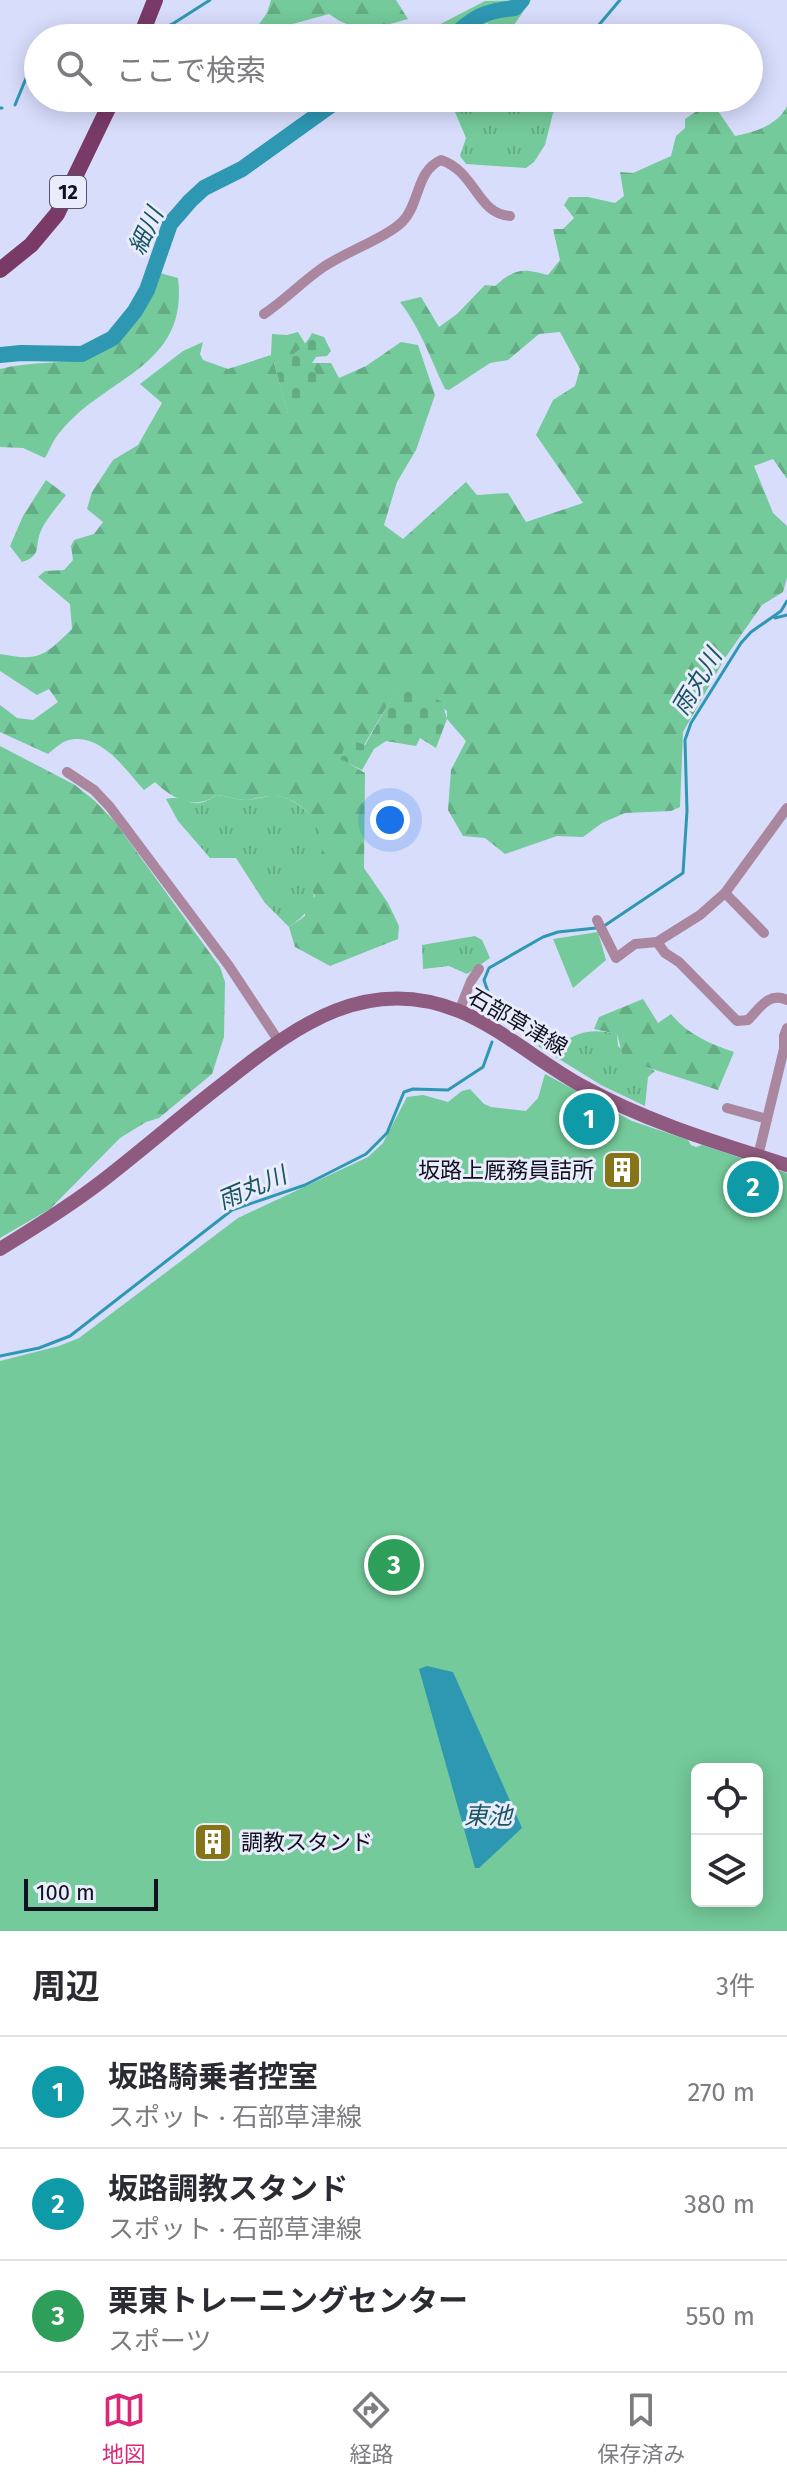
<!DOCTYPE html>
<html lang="ja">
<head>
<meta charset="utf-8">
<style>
	body { margin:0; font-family:"Fira Sans","Noto Sans JP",sans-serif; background:#f7f7f7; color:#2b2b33 }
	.controls { position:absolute; right:24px; bottom:24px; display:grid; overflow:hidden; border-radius:12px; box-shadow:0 4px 20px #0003 }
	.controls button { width:72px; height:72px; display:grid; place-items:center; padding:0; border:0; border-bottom:2px solid #e1e1e2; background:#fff; color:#2b2b33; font:40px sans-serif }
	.scale { position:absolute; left:24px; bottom:20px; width:134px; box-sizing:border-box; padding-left:8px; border:4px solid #11121f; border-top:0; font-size:22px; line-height:28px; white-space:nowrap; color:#11121f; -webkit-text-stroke:6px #e9ecfb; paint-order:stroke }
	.you { position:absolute; left:390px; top:820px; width:28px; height:28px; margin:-20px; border:6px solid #fff; border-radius:50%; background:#1a73e8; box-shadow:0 0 0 12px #1a73e833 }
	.badge { display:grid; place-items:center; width:52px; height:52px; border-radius:50%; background:#db2777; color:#fff; font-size:26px; font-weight:700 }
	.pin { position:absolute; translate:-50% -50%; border:4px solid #fff; box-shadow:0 2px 8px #0006 }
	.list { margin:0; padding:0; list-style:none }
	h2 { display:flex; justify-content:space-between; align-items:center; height:104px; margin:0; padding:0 32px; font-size:34px }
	h2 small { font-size:26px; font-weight:400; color:#7c7c81 }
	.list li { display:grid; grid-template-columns:52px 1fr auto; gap:24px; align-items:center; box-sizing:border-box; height:112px; padding:0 32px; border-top:2px solid #e1e1e2 }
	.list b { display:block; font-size:30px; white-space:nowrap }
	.list p { margin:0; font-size:26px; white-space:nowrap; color:#7c7c81 }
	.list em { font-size:26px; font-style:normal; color:#7c7c81 }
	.icon { flex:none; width:44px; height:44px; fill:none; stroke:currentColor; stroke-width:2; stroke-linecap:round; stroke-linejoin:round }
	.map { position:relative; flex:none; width:787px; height:1931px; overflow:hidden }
	.search { position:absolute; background:#fff; box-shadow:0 4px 20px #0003; left:24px; right:24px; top:24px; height:88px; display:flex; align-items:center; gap:20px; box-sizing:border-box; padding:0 28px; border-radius:44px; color:#7c7c81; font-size:30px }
	.sheet { height:440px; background:#fff }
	nav { display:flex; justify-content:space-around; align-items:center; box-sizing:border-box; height:112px; border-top:2px solid #e1e1e2; background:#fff; font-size:22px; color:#7c7c81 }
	nav a { display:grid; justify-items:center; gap:4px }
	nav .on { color:#db2777 }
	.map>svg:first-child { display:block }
	.grass { fill:url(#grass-tufts) }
	.forest { fill:url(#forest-firs) }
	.cemetery { fill:url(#cemetery-stones) }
	.park { fill:#74ca9a; fill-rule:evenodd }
	.water { fill:#2e98b3 }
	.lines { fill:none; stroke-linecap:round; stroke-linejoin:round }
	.stream { stroke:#2e98b3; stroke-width:3 }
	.river { stroke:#2e98b3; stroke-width:16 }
	.street { stroke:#aa869f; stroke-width:10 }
	.secondary { stroke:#8e5a7f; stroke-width:14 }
	.primary { stroke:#793a68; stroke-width:16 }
	.labels { text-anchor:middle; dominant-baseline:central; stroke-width:6; stroke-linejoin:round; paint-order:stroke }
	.shield { fill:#e9ecfb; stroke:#525361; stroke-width:2 }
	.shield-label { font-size:20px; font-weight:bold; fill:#11121f }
	.street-label { font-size:22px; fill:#11121f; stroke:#e9ecfb }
	.poi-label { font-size:22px; fill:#11121f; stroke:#e9ecfb; text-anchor:end }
	.water-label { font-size:24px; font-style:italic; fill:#1b5462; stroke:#e9ecfb }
</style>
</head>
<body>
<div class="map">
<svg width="787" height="1931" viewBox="0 0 787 1931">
	<defs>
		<pattern id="grass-tufts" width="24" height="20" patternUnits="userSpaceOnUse" patternTransform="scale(2)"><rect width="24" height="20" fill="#74ca9a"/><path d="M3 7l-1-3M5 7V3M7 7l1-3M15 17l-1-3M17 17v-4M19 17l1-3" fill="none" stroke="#63ac84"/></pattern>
		<pattern id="forest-firs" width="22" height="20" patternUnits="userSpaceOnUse" patternTransform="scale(2)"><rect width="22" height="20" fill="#74ca9a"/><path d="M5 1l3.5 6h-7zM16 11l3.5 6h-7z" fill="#63ac84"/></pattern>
		<pattern id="cemetery-stones" width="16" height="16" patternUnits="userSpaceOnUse" patternTransform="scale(2)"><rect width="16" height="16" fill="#74ca9a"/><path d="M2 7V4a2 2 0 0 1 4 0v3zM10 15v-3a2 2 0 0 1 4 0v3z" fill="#63ac84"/></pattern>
	</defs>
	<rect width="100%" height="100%" fill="#d8ddfc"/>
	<g class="grass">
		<polygon points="536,98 561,98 564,104 553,113 545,145 534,162 526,168 466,164 460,156 466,138 455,112"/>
		<path d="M216 795C226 796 237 800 246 800 256 800 267 795 277 796 299 798 324 824 323 847 323 854 317 862 316 870 313 901 317 907 289 927L265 903 236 858H210L178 821 166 799C188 793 190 814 216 795Z"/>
		<polygon points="475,936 482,940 490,958 467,974 449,966 423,969 422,945"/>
		<path d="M542 1022 561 1044C580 1030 595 1029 617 1034L618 1046 636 1062 655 1071 648 1077 645 1106 601 1085 538 1046 547 1035 538 1025Z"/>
	</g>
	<g class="forest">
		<path d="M271 0H396L408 19C374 28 360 36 329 14L289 25 284 27 285 32 276 34 257 27 267 13Z"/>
		<polygon points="531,0 512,28 499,26 494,27 487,23 465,38 424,38 427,31 485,1"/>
		<path d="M713 98H717L716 108 735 136C755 132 778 125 787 106V479L773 459 754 466 773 513 787 526V578L783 592 762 605 725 658 683 732 680 807 671 811 625 813 602 823 583 837 557 836 505 854 485 838 463 836 448 810 451 770 466 741 447 719V711L402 681 364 745 340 758 365 773 364 868 388 903 399 926 398 939 330 966 295 947 289 927 305 916V904L315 896 306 875C318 865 325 853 321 837 315 816 296 795 272 796 264 796 255 799 247 800 237 800 226 796 216 795 194 811 173 799 155 782L144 790C125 769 101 733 69 740 61 742 54 749 48 754L0 732V705L17 718 33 720 58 702 49 689 37 695 0 671V654C40 662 45 655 72 629L70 604 38 577 45 571 64 570 73 560 71 546 74 540 94 534 103 522 87 509 92 492 113 460 138 445 162 403 140 384 183 351 203 342 200 354 203 360 228 369 271 355 272 334 287 335 298 332 306 345 293 356 274 363 289 417 312 363H331L339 378 366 366 401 342 418 345 435 395 416 450 397 482 384 525 403 539 466 482 477 495 508 493 526 522 583 503 536 435 553 400 575 386 580 369 560 332 539 334 508 360 490 363 449 390 445 389C430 358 421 329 400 302L421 297 439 327 457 314 485 285 495 286C516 268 522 268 548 275L560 260 553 229H563L574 218 564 205 569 197H588L615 203 624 196 620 172 633 173 671 156 676 136 685 128V119L697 111 698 103Z"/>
		<path d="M160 273 178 278C189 367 106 376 61 431 54 438 50 449 45 458L23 448 0 447V369C29 361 60 365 88 357 126 347 145 305 160 273Z"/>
		<path d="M46 480 66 495C58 506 45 520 40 533 35 546 42 556 22 562L10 546 23 516Z"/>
		<polygon points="0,746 75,785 95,801 115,822 220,967 225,982 224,1037 212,1074 159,1118 146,1122 120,1138 50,1209 0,1238"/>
		<path d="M643 999 658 1023 671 1014C687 1034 710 1044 734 1052L718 1090 624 1060 617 1034 594 1029 599 1017Z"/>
	</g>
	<g class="cemetery">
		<path d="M312 333 324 337 331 351 327 356 316 357 312 363 323 391 289 418 274 363C292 356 303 350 312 333Z"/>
		<polygon points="402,680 442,702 447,719 436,748 420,738 416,746 386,741 374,749 362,770 340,759 348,739 365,745"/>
	</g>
	<g class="park">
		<polygon points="598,932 606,960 573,988 553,939"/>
		<path d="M545 1074 632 1121 688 1140 691 1145 696 1147 702 1145 787 1173V1931H0V1361L59 1346 79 1338 238 1218 368 1157 383 1143 407 1097 423 1095 448 1102 462 1091 470 1089 484 1104 491 1107 526 1111 538 1098ZM697 1769H757V1901H697Z"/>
	</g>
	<polygon class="water" points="427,1666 453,1672 522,1828 479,1868 475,1868 419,1669"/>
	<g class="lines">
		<g class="stream">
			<polyline points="152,34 174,23 210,0"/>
			<polyline points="92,38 94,31 98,30 109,38"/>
			<polyline points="582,38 598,26 620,0"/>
			<polyline points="15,105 29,71 38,63"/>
			<polyline points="0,108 2,108"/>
			<polyline points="775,618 787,615"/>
			<polyline points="604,926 683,873 687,811 685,740 691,723 741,643 751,632 781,611 787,601"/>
			<polyline points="495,1012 484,980 489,968 543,937 558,932 596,928"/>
			<polyline points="0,1356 39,1348 70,1336 232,1210 305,1185 366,1154 387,1133 404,1092 413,1089 448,1090 483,1067 492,1042"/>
		</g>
		<g class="river">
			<path d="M451 38C474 17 484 11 515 8L522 0"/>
			<polyline points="0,355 21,353 82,354 113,338 135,311 147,290 170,224 190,201 204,188 242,169 341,98"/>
		</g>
		<g class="street">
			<path d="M264 314C285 300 302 282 322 268 343 253 388 237 403 221 420 203 416 171 441 160 476 172 477 214 510 216"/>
			<polyline points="67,772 94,790 110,807 229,966 278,1040"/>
			<polyline points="725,893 764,933"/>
			<polyline points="597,920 616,958 635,944 657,942 700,915 725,893 787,808"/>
			<path d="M657 942 665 953 679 962 737 1021 748 1020C759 1009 769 991 787 1000"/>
			<polyline points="459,1011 471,981 479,969"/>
			<polyline points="727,1108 767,1119"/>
			<polyline points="758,1156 784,1049 784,1036 787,1028"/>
		</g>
		<path class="secondary" d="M0 1249C36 1227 73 1204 106 1178 147 1146 187 1111 229 1079 298 1024 368 974 459 1011 501 1028 543 1065 584 1087 647 1122 718 1143 787 1165"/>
		<g class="primary">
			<polyline points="140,38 155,0"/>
			<polyline points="0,270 31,245 57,214 113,98"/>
		</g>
	</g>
	<defs>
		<symbol id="building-square" viewBox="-11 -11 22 22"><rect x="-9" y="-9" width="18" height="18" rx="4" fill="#867518" stroke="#e9ecfb"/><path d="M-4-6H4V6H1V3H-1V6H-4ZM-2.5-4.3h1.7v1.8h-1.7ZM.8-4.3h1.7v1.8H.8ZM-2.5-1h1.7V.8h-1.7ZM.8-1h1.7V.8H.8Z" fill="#fff"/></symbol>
	</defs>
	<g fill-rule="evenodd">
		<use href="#building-square" x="600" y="1148" width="44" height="44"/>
		<use href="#building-square" x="191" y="1820" width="44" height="44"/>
	</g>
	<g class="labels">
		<rect class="shield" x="50" y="176" width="36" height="32" rx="6"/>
		<g class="shield-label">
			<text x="68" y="192">12</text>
		</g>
		<g class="street-label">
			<text transform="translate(518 1022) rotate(30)">石部草津線</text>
		</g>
		<g class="poi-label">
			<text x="594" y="1170">坂路上厩務員詰所</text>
			<text x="241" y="1842" text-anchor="start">調教スタンド</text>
		</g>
		<g class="water-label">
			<text transform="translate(146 231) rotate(-65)">細川</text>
			<text transform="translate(697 682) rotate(-59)">雨丸川</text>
			<text transform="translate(252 1188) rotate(-23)">雨丸川</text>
			<text x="488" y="1816">東池</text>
		</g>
	</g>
</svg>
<div class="controls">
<button><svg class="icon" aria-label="locate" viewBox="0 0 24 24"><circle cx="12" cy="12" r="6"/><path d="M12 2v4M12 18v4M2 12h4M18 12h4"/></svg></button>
<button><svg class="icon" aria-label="layers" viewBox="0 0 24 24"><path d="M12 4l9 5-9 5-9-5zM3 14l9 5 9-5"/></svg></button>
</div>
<div class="scale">100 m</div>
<div class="you"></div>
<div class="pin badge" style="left:589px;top:1119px;background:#0f9aa8">1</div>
<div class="pin badge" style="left:753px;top:1187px;background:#0f9aa8">2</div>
<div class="pin badge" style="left:394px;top:1565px;background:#2e9e5b">3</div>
<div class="search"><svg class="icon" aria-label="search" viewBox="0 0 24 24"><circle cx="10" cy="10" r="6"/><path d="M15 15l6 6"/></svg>ここで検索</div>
</div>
<section class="sheet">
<h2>周辺<small>3件</small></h2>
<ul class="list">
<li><span class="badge" style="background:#0f9aa8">1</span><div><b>坂路騎乗者控室</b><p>スポット · 石部草津線</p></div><em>270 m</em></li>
<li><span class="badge" style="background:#0f9aa8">2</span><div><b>坂路調教スタンド</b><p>スポット · 石部草津線</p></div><em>380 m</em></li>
<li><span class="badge" style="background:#2e9e5b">3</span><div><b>栗東トレーニングセンター</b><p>スポーツ</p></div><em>550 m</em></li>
</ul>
</section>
<nav>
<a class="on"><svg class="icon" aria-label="map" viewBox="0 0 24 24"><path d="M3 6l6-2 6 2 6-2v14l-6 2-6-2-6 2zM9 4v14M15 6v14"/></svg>地図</a>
<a><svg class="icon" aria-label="directions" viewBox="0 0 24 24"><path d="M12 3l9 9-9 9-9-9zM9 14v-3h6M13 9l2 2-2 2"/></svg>経路</a>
<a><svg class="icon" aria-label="saved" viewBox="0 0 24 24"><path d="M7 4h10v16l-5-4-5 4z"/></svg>保存済み</a>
</nav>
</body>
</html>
